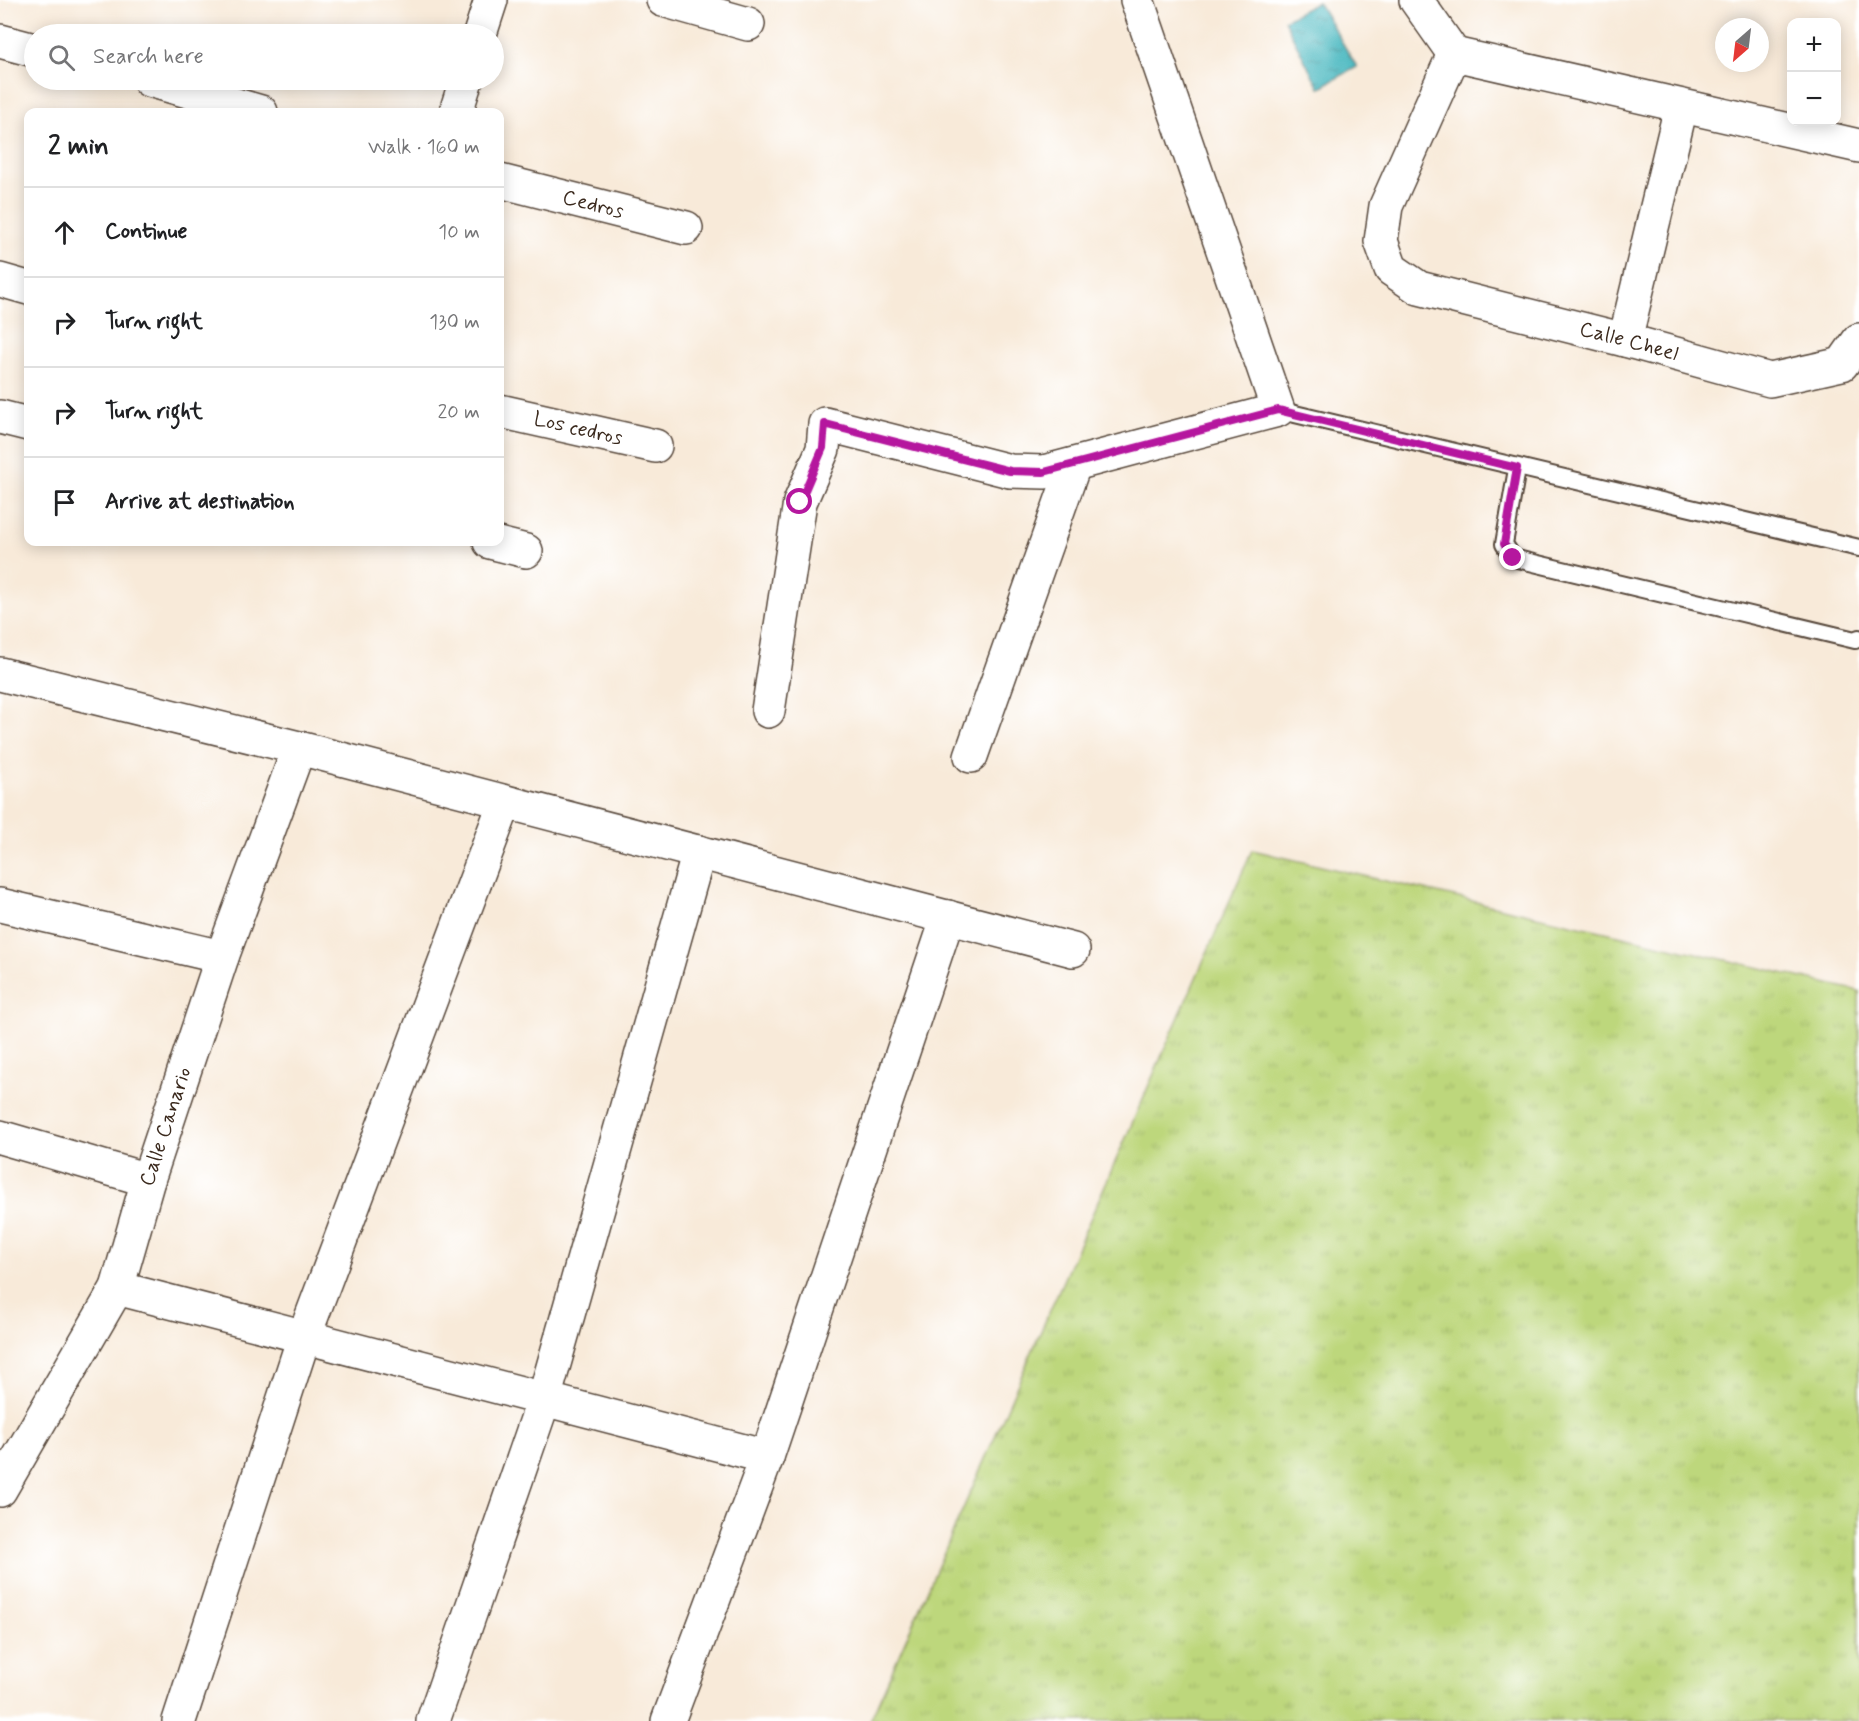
<!DOCTYPE html>
<html lang="en">
<head>
<meta charset="utf-8">
<style>
	body { margin:0; font-family:Mynerve,sans-serif; background:#f6f6f6; color:#202124 }
	.controls { position:absolute; right:18px; top:18px; display:grid; overflow:hidden; border-radius:12px; box-shadow:0 3px 15px #0003 }
	.controls button { width:54px; height:54px; display:grid; place-items:center; padding:0; border:0; border-bottom:2px solid #e0e0e0; background:#fff; color:#202124; font:30px sans-serif }
	.compass { position:absolute; left:1715px; top:18px; width:54px; height:54px; border-radius:50%; background:#fff; box-shadow:0 3px 15px #0003; rotate:208deg }
	.stop { position:absolute; width:18px; height:18px; margin:-14px; border:4px solid #b5179e; border-radius:50%; background:#fff }
	.stop.end { background:#b5179e; border-color:#fff; box-shadow:0 2px 6px #0008 }
	.list { margin:0; padding:0; list-style:none }
	h2 { display:flex; justify-content:space-between; align-items:center; height:78px; margin:0; padding:0 24px; font-size:26px }
	h2 small { font-size:20px; font-weight:400; color:#757577 }
	.list li { display:grid; grid-template-columns:39px 1fr auto; gap:18px; align-items:center; box-sizing:border-box; height:90px; padding:0 24px; border-top:2px solid #e0e0e0 }
	.list b { display:block; font-size:22px; white-space:nowrap }
	.list em { font-size:20px; font-style:normal; color:#757577 }
	.icon { flex:none; width:33px; height:33px; fill:none; stroke:currentColor; stroke-width:2; stroke-linecap:round; stroke-linejoin:round }
	.map { position:relative; flex:none; width:1859px; height:1721px; overflow:hidden }
	.search { position:absolute; background:#fff; box-shadow:0 3px 15px #0003; left:24px; top:24px; width:480px; height:66px; display:flex; align-items:center; gap:15px; box-sizing:border-box; padding:0 21px; border-radius:33px; color:#757577; font-size:22px }
	.panel { position:absolute; background:#fff; box-shadow:0 3px 15px #0003; left:24px; top:108px; width:480px; height:438px; border-radius:12px }
	.map>svg:first-child { display:block }
	.grass { fill:url(#grass-tufts); stroke:#7c804d; stroke-width:1.5 }
	.water { fill:url(#water-ripples); stroke:#41706e; stroke-width:1.5 }
	.lines { fill:none; stroke-linecap:round; stroke-linejoin:round }
	.lane-casing { stroke:#57473a; stroke-width:20 }
	.street-casing { stroke:#57473a; stroke-width:36 }
	.lane { stroke:#fff; stroke-width:16 }
	.street { stroke:#fff; stroke-width:33 }
	.route { stroke:#b5179e; stroke-width:8 }
	.labels { text-anchor:middle; dominant-baseline:central; stroke-width:4.5; stroke-linejoin:round; paint-order:stroke }
	.street-label { font-size:21px; fill:#3b2a1e; stroke:#fff }
</style>
</head>
<body>
<div class="map">
<svg width="1859" height="1721" viewBox="0 0 1859 1721">
	<defs>
		<pattern id="grass-tufts" width="24" height="20" patternUnits="userSpaceOnUse" patternTransform="scale(1.5)"><rect width="24" height="20" fill="#bdd77c"/><path d="M3 7l-1-3M5 7V3M7 7l1-3M15 17l-1-3M17 17v-4M19 17l1-3" fill="none" stroke="#a3b96b"/></pattern>
		<pattern id="water-ripples" width="26" height="14" patternUnits="userSpaceOnUse" patternTransform="scale(1.5)"><rect width="26" height="14" fill="#47b7bf"/><path d="M2 4q2-2 4 0t4 0M15 11q2-2 4 0t4 0" fill="none" stroke="#3c959b"/></pattern>
	</defs>
	<rect width="100%" height="100%" fill="#fff"/>
	<filter id="ink" filterUnits="userSpaceOnUse"><feTurbulence type="fractalNoise" baseFrequency=".0167" numOctaves="2"/><feDisplacementMap in="SourceGraphic" scale="12" xChannelSelector="R" yChannelSelector="G"/><feConvolveMatrix kernelMatrix="1 2 1 2 8 2 1 2 1" color-interpolation-filters="sRGB"/></filter>
	<filter id="wash" filterUnits="userSpaceOnUse"><feTurbulence type="fractalNoise" baseFrequency=".008" numOctaves="4" result="noise"/><feDisplacementMap in="SourceGraphic" scale="24" xChannelSelector="R" yChannelSelector="G"/><feGaussianBlur stdDeviation="1.35" result="paint"/><feColorMatrix in="noise" values="0 0 0 0 0 0 0 0 0 0 0 0 0 0 0 0 0 1.4 0 .05"/><feComposite in="paint" operator="in"/></filter>
	<g filter="url(#wash)">
		<rect width="100%" height="100%" fill="#f8ead9"/>
		<polygon class="grass" points="1252,850 1859,991 1859,1721 870,1721"/>
		<polygon class="water" points="1318,2 1357,67 1319,88 1284,20"/>
	</g>
	<g filter="url(#ink)">
		<g class="lines">
			<defs>
				<g id="lane">
					<polyline points="1278,410 1859,548"/>
					<polyline points="1517,469 1504,544 1513,558 1855,640 1859,638"/>
				</g>
				<g id="street">
					<polyline points="663,0 748,24"/>
					<polyline points="1416,0 1454,54"/>
					<polyline points="480,34 491,0"/>
					<polyline points="0,41 34,50"/>
					<path id="s1" d="M1454 54 1386 206 1381 241 1391 269 1419 288 1625 340 1770 380 1842 364 1859 340"/>
					<polyline points="1454,54 1859,146"/>
					<polyline points="149,80 261,112"/>
					<polyline points="456,112 466,80"/>
					<path id="s2" d="M500 181 686 228"/>
					<polyline points="0,280 28,288"/>
					<polyline points="1625,340 1681,107"/>
					<path id="s3" d="M500 411 655 446"/>
					<polyline points="0,417 28,424"/>
					<polyline points="490,542 526,551"/>
					<polyline points="0,674 299,748 1073,950"/>
					<polyline points="768,711 800,502 823,449 825,424 1010,471 1044,472 1278,410 1137,0"/>
					<polyline points="971,756 1074,465"/>
					<polyline points="0,905 222,957"/>
					<polyline points="0,1137 148,1180"/>
					<polyline points="117,1288 767,1457"/>
					<path id="s4" d="M0 1490 117 1288 148 1180 222 957 299 748"/>
					<polyline points="179,1721 304,1337 505,802"/>
					<polyline points="433,1721 544,1399 699,852"/>
					<polyline points="668,1721 767,1457 948,917"/>
				</g>
			</defs>
			<use href="#lane" class="lane-casing"/>
			<use href="#street" class="street-casing"/>
			<use href="#lane" class="lane"/>
			<use href="#street" class="street"/>
		</g>
	</g>
	<g class="lines" filter="url(#ink)">
		<polyline class="route" points="800,502 823,448 825,424 1010,471 1044,472 1278,410 1517,468 1504,544 1513,558"/>
	</g>
	<g class="labels">
		<g class="street-label">
			<text stroke="none"><textPath href="#s2" startOffset="96">Cedros</textPath></text>
			<text stroke="none"><textPath href="#s1" startOffset="482">Calle Cheel</textPath></text>
			<text stroke="none"><textPath href="#s3" startOffset="80">Los cedros</textPath></text>
			<text stroke="none"><textPath href="#s4" startOffset="402">Calle Canario</textPath></text>
		</g>
	</g>
</svg>
<div class="controls">
<button>+</button>
<button>−</button>
</div>
<svg class="compass" viewBox="-18 -18 36 36"><path d="M0-13l5 13h-10z" fill="#e53935"/><path d="M0 13l5-13h-10z" fill="#757577"/></svg>
<div class="stop" style="left:800px;top:502px"></div>
<div class="stop end" style="left:1513px;top:558px"></div>
<div class="search"><svg class="icon" aria-label="search" viewBox="0 0 24 24"><circle cx="10" cy="10" r="6"/><path d="M15 15l6 6"/></svg>Search here</div>
<section class="panel">
<h2>2 min<small>Walk · 160 m</small></h2>
<ul class="list">
<li><svg class="icon" aria-label="ahead" viewBox="0 0 24 24"><path d="M12 20V5M6 11l6-6 6 6"/></svg><div><b>Continue</b></div><em>10 m</em></li>
<li><svg class="icon" aria-label="right" viewBox="0 0 24 24"><path d="M7 20v-9h11M14 6l5 5-5 5"/></svg><div><b>Turn right</b></div><em>130 m</em></li>
<li><svg class="icon" aria-label="right" viewBox="0 0 24 24"><path d="M7 20v-9h11M14 6l5 5-5 5"/></svg><div><b>Turn right</b></div><em>20 m</em></li>
<li><svg class="icon" aria-label="arrive" viewBox="0 0 24 24"><path d="M6 21V4h12l-3 4 3 4H6"/></svg><div><b>Arrive at destination</b></div></li>
</ul>
</section>
</div>
</body>
</html>
